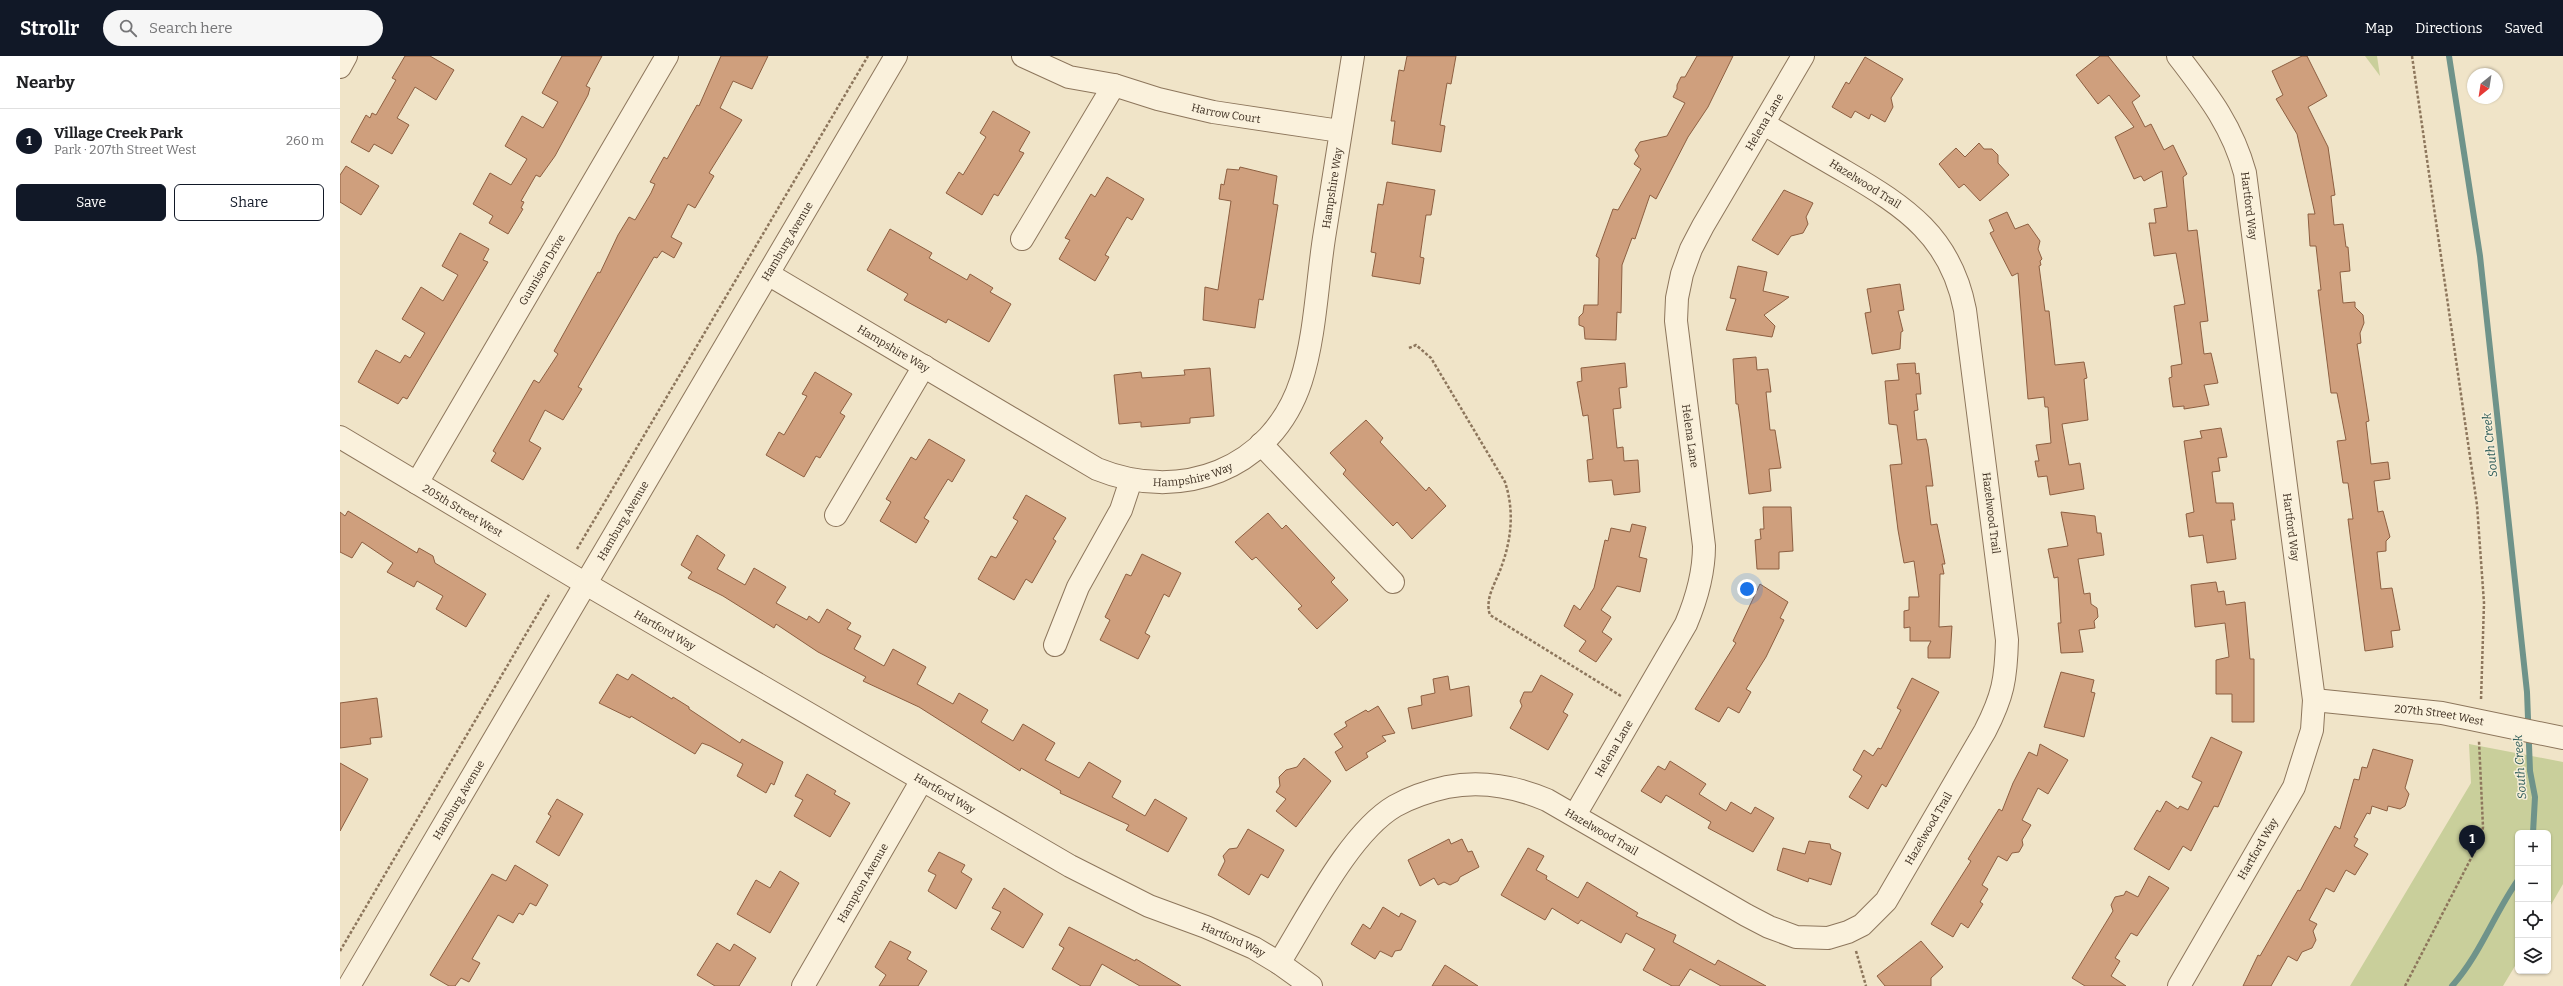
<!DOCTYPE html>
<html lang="en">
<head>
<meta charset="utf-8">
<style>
	body { margin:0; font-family:Bitter,serif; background:#f6f6f6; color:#202124 }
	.controls { position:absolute; right:12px; bottom:12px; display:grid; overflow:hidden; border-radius:6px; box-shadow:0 1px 3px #0004 }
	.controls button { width:36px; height:36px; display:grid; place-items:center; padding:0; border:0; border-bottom:1px solid #e0e0e0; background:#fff; color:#202124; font:20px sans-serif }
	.compass { position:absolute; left:2127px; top:12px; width:36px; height:36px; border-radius:50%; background:#fff; box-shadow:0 1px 3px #0004; rotate:210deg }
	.you { position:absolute; left:1407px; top:533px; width:14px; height:14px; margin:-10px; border:3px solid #fff; border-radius:50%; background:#1a73e8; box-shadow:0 0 0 6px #1a73e833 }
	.badge { display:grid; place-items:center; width:26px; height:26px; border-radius:50%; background:#111827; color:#fff; font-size:13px; font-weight:700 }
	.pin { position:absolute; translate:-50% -33px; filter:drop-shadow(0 1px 2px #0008) }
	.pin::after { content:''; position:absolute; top:21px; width:14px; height:12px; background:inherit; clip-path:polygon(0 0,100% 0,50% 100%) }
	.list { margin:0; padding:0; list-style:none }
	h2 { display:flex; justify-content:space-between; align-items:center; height:52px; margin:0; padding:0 16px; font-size:17px }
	h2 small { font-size:13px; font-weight:400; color:#757577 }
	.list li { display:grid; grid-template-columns:26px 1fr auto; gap:12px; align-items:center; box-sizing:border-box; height:64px; padding:0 16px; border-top:1px solid #e0e0e0 }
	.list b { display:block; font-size:15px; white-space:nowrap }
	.list p { margin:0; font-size:13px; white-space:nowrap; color:#757577 }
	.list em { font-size:13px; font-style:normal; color:#757577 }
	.actions { display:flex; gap:8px; padding:12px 16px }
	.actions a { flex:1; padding:9px 0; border:1px solid #111827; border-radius:6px; text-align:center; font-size:14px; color:#111827 }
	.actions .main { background:#111827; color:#fff }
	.icon { flex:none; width:22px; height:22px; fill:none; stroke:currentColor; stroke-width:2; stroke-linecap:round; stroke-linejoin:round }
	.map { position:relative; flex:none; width:2223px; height:930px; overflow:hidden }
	header { display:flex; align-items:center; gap:24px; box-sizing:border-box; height:56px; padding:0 20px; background:#111827; color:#fff }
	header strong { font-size:19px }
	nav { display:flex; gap:22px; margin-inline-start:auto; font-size:14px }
	.search { width:280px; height:36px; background:#f6f6f6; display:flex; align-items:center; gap:10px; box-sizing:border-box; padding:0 14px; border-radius:22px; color:#757577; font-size:15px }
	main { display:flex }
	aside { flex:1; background:#fff }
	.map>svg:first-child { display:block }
	.green { fill:#c9cf9b }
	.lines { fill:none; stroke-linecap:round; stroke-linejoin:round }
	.stream { stroke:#6f938a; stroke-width:6 }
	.building { fill:#cf9f7d; stroke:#8d5f41 }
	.minor-casing { stroke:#8d765c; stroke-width:24 }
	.path { stroke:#8d765c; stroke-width:2.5; stroke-dasharray:3 2; stroke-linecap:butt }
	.minor { stroke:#faf1dc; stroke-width:22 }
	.labels { text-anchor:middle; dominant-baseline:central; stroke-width:3; stroke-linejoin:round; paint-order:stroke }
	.street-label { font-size:11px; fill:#3d2e20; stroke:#f7eed8 }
	.water-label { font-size:12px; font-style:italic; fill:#2f5d5a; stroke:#f7eed8 }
</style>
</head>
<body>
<header>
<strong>Strollr</strong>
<div class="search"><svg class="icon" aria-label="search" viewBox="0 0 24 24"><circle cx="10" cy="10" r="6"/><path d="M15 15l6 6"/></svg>Search here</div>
<nav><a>Map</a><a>Directions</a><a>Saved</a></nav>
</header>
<main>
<aside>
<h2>Nearby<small></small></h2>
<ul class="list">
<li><span class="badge">1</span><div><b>Village Creek Park</b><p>Park · 207th Street West</p></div><em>260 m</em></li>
</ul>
<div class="actions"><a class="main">Save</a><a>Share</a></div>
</aside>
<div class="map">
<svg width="2223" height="930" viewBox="0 0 2223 930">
	<rect width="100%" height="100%" fill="#f0e4c8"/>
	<g class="green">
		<polygon points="2025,0 2037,0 2040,20"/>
		<polygon points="2129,688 2223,706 2223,828 2208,854 2208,777 2178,777 2178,905 2163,930 2010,930 2131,727"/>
	</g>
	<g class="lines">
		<g class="stream">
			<polyline points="2109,0 2140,200 2187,636 2190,715 2195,741 2193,777"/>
			<path d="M2112 930C2140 899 2154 858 2178 824"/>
		</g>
	</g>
	<g class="building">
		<polygon points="65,0 90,0 114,14 96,44 75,31 57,62 69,69 52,98 34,88 29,96 11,86 26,59 30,62 32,57 36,59 56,24 52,22"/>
		<polygon points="222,0 262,0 246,30 250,32 248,39 215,100 200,121 196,119 181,145 184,146 181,152 183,153 168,178 149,167 153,160 133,148 150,117 171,129 187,103 165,90 182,60 203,72 218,46 202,37"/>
		<polygon points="381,0 428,0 412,33 393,25 380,52 402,64 369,117 374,120 355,152 348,148 331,181 342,187 334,202 322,195 317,202 314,201 238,331 242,333 223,364 205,354 189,385 201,392 183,424 151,405 156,397 153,395 194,324 199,327 218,298 214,295 258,216 260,217 278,179 289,161 295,164 311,137 315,128 310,126 324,101 327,103 357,49 359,50"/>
		<polygon points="1067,0 1116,0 1111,28 1107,27 1100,69 1105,70 1101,96 1052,88 1055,65 1051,65 1059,14 1064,15"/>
		<polygon points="1357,0 1393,0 1368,51 1348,81 1316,143 1310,139 1295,183 1292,182 1282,209 1281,257 1277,256 1276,284 1245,283 1244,271 1239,269 1239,261 1243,257 1244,249 1258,249 1259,202 1256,200 1273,153 1278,154 1301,113 1294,108 1299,100 1295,94 1300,86 1327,80 1345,47 1333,41 1337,33 1337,29 1341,21 1345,21"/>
		<polygon points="1760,0 1768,0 1800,40 1792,46 1805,71 1811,68 1824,94 1833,89 1847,118 1843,121 1848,175 1857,174 1868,265 1860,266 1864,298 1871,297 1878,327 1864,329 1869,349 1844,353 1844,350 1833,351 1829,322 1832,321 1831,310 1842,308 1834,250 1845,248 1836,197 1814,200 1809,167 1816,167 1814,153 1827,151 1822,115 1804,125 1801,120 1794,123 1775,81 1794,71 1769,39 1758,48 1736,19"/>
		<polygon points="1962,0 1967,0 1987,40 1968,51 1988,91 1995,139 1991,140 1994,169 2003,168 2006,191 2008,191 2010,215 2000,216 2003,247 2015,246 2015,251 2023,259 2024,267 2020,277 2021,287 2017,288 2029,365 2026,366 2031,408 2048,406 2050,423 2034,425 2038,456 2043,455 2050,481 2046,485 2046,495 2037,496 2041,533 2052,532 2060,574 2051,575 2053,591 2025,595 2008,463 2013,463 2008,427 2003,427 1997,385 2006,384 1997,337 1991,337 1978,234 1981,234 1976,190 1970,190 1968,158 1975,158 1957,78 1936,43 1943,39 1932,15"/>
		<polygon points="1525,1 1563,23 1551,42 1553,51 1545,66 1531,58 1529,63 1515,55 1511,62 1492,51 1506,26 1509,28"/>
		<polygon points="653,55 690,76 679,95 684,97 658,140 654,138 642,159 606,137 619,116 623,119 646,81 640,77"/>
		<polygon points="1639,87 1644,93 1652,93 1658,99 1658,107 1669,119 1640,145 1624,128 1619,132 1599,108 1616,92 1625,101"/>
		<polygon points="6,110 39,130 21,159 0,146 0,119"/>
		<polygon points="900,111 937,120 933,148 938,149 923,244 919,243 915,272 863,264 865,231 878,234 891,145 879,143 881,128 884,129 887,113 899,114"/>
		<polygon points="767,121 804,143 792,164 787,161 765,199 769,201 755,225 719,203 730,184 725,182 751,138 755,141"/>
		<polygon points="1047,126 1095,134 1091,159 1086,159 1080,201 1084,202 1080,228 1032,220 1036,197 1031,196 1038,148 1043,149"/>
		<polygon points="1444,134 1473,147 1466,161 1468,168 1463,177 1451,180 1438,199 1412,184"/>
		<polygon points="1667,156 1675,173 1688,168 1700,185 1698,193 1702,203 1700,205 1701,209 1699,210 1705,255 1709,255 1715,309 1744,306 1747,322 1744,323 1748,364 1722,368 1729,409 1740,407 1744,433 1710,439 1707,420 1698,421 1695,405 1699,405 1696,389 1711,387 1708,351 1705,351 1704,341 1688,343 1678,217 1672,220 1650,177 1654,175 1649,164"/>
		<polygon points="550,173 592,197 589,202 627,224 630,218 653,232 650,236 671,248 649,286 608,263 606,267 564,244 568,238 527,214"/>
		<polygon points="120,177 149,193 143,204 148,206 67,343 63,341 58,348 18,326 36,294 60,307 65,299 70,302 85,277 62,263 81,231 103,245 118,219 102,210"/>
		<polygon points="1398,210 1427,216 1423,235 1449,241 1424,259 1435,270 1432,281 1386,274 1396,243 1390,242"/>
		<polygon points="1560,228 1564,254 1558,255 1563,275 1561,276 1560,293 1532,298 1525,257 1531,256 1527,233"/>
		<polygon points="1416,301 1417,314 1428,313 1431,336 1426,336 1430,374 1435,374 1441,412 1429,413 1431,435 1409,438 1400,362 1398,348 1396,348 1393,303"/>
		<polygon points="1285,307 1287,331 1279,332 1281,352 1273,353 1277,392 1283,391 1284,405 1298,404 1300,436 1274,439 1272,424 1249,426 1247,404 1253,403 1248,359 1243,360 1237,326 1242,325 1241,312"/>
		<polygon points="1575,307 1576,318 1579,317 1581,338 1576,338 1578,354 1574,355 1577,384 1586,383 1588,391 1593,430 1586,430 1591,469 1597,468 1605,508 1602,508 1604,518 1600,518 1599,571 1612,570 1610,602 1588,602 1588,591 1591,585 1570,585 1570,571 1564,572 1564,555 1569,554 1569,541 1579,541 1574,505 1564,507 1558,474 1550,409 1562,408 1557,369 1549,368 1545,325 1559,324 1557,308"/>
		<polygon points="870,312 874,360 850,362 850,367 801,371 801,366 779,368 774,319 801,316 802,322 845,319 844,314"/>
		<polygon points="475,316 512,338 500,357 505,360 480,402 476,400 464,421 426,399 439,376 444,379 467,340 462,338"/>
		<polygon points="1026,364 1043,382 1040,386 1086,435 1089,431 1106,450 1072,483 1057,466 1053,470 1003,418 1006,414 990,397"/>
		<polygon points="1881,372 1887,401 1878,402 1880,415 1872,416 1876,447 1893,447 1895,464 1891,464 1896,503 1867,507 1863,479 1849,481 1846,458 1854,456 1844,385 1862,382 1860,375"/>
		<polygon points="589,383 625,404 612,426 608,423 584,462 589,465 576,487 540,465 551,446 546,443 571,401 576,404"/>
		<polygon points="686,439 726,462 713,483 716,485 692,527 686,523 674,544 638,523 651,500 656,502 678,465 673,462"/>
		<polygon points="1423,451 1451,451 1453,495 1439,496 1439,513 1417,513 1415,484 1421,483 1420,473 1424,473"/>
		<polygon points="8,455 77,497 79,492 93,500 95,507 146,538 126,571 96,553 103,540 77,525 74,531 47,516 53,507 22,486 12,502 0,496 0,456 5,460"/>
		<polygon points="1721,456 1755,460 1757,477 1761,477 1764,499 1738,503 1744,538 1750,537 1751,548 1757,552 1758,561 1754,565 1755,572 1739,574 1743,596 1721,597 1718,567 1721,567 1718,521 1714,522 1708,493 1728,490"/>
		<polygon points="928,457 942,473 946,469 995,522 991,526 1008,544 977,573 958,553 962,550 916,501 912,504 895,486"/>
		<polygon points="1292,468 1306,471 1299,501 1307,503 1300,536 1277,530 1261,554 1271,561 1262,576 1272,583 1256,606 1239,595 1246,585 1224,570 1234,549 1240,554 1254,532 1265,484 1268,485 1271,472 1290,476"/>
		<polygon points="357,479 385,499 377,513 405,529 414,512 446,531 436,547 467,564 469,560 479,567 487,553 511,567 507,573 521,580 514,593 544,610 553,593 586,611 577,628 613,648 619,637 648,654 641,666 673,685 683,668 715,687 705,704 739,722 749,706 781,725 772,741 805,760 815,743 847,762 828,796 786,774 789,769 720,737 721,735 681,712 680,715 579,651 523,625 526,621 478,596 436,568 434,572 383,540 348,522 352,516 341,509"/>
		<polygon points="802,498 841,517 829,541 824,538 805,577 810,580 798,603 760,584 770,564 765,561 786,518 791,520"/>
		<polygon points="1876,526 1878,536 1884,535 1886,549 1905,546 1910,603 1914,603 1914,666 1892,666 1892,638 1876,638 1876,604 1889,601 1885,567 1855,571 1851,529"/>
		<polygon points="1420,528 1448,546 1440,562 1444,564 1426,601 1406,633 1411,636 1399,657 1388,651 1379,666 1355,653 1396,587 1393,585"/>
		<polygon points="1721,616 1754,624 1751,636 1755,637 1744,681 1704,671"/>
		<polygon points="277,618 288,624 292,618 332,643 333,641 349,651 349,653 400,687 402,683 443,706 434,729 431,727 426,737 397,720 403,708 370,690 362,687 355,698 291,660 290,662 259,647"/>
		<polygon points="1201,619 1233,638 1223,656 1228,659 1208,694 1170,672 1182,650 1180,645 1184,636 1192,636"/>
		<polygon points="1108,620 1110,634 1129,630 1132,660 1072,673 1068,652 1082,649 1081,640 1095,637 1093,623"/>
		<polygon points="1572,622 1599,636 1546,731 1542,728 1528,753 1509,741 1522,720 1513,714 1524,694 1533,700 1538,692 1541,693 1561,654 1557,652"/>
		<polygon points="37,642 42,681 30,682 31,688 0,692 0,647"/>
		<polygon points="1038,650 1055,677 1042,680 1046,685 1026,697 1028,701 1006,715 995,696 1003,691 994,678 1007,670 1005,666 1026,654 1028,656"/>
		<polygon points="1871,681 1902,696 1878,751 1874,750 1851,795 1843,790 1829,814 1794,793 1817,754 1820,756 1826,745 1838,753 1840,750 1848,754 1862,726 1852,721"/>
		<polygon points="1700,688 1728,704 1708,738 1698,732 1682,764 1691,769 1682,784 1683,789 1679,796 1672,797 1667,805 1658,800 1642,829 1648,833 1640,846 1643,848 1628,872 1621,867 1613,881 1591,868 1631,805 1628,803 1659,753 1662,755 1673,727 1689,696 1697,700"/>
		<polygon points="2033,693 2073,704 2065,732 2069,738 2065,750 2060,753 2048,750 2047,755 2032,750 2030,758 2027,757 2014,781 2018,783 2014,790 2028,798 2015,819 2006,814 1994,836 1986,832 1969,864 1977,868 1973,875 1976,884 1972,892 1962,896 1957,905 1948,900 1931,930 1903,930 1918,899 1920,900 1958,834 1960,835 1995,770 2000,773 2014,723 2019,724 2022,711 2027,712"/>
		<polygon points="964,702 991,725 956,771 936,755 946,743 936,736 940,730 939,721 946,714 957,711"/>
		<polygon points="1330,705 1366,728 1359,738 1386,755 1391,746 1411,758 1415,751 1434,762 1413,796 1368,772 1371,766 1326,739 1321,747 1301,735 1318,710 1325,714"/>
		<polygon points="0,707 28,723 0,775"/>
		<polygon points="467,718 496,735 494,738 510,747 490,781 454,760 463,744 455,740"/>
		<polygon points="217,743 243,758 219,800 196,786 211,760 208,758"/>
		<polygon points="908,773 944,794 928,822 921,818 909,839 878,819 885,805 883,800 889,793 897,792"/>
		<polygon points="1109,783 1111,788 1122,783 1128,796 1132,795 1139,811 1120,821 1118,825 1110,829 1104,826 1098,829 1094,822 1080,830 1068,804"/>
		<polygon points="1469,785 1490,788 1491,793 1501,797 1491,829 1469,822 1468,826 1437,814 1443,792 1465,798"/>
		<polygon points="1188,792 1204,800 1196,814 1207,820 1206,823 1238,842 1247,826 1298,857 1296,860 1336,879 1333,886 1375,909 1378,904 1426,930 1381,930 1350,913 1339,930 1332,930 1303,914 1315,893 1286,877 1281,887 1241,864 1238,868 1212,852 1205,864 1161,839"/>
		<polygon points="599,796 625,809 621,816 632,823 616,853 588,835 596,819 588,815"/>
		<polygon points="175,809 208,829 196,850 190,847 183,859 179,857 173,867 158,859 132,903 140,907 129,926 121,922 115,930 109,930 90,919 152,818 166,825"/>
		<polygon points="440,815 459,827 430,877 397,858 416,824 430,832"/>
		<polygon points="1809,820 1829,832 1797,880 1791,877 1775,902 1780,905 1771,920 1786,930 1745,930 1732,922 1773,855 1771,849 1775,841 1784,839 1786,835 1798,841"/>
		<polygon points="664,832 703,858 683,892 651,873 661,856 652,852"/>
		<polygon points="1043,851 1059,861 1061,857 1076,865 1061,894 1055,895 1052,901 1040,895 1035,903 1011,888 1023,868 1030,873"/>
		<polygon points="729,871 795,905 796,903 841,930 800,930 762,908 750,930 741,930 712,913 724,892 719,889"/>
		<polygon points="550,885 571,896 567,903 587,915 578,930 539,930 546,919 535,911"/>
		<polygon points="1581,885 1603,911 1591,922 1591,930 1545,930 1537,920"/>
		<polygon points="377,887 390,895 394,888 416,902 399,930 375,930 357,919"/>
		<polygon points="1105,909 1138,930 1092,930"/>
	</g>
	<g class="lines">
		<defs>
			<g id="minor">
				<path id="s1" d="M683 0 729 21 774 29 818 43 873 56 1000 75"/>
				<path id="s2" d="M1838 0C1867 38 1892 69 1905 117L1974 644 1972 674 1954 731 1839 930"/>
				<polyline points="0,11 6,0"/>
				<polyline points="682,183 774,29"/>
				<path id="s3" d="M428 218 757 413C840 447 932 414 961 325 975 282 977 228 984 182 994 121 1003 61 1013 0"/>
				<path id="s4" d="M0 381 246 528 730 810 809 850 866 871 914 892 939 907 971 930"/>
				<polyline points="921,388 1053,526"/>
				<path id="s5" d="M77 427 327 0"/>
				<polyline points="496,459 584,310"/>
				<polyline points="715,589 738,531 781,454 791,424"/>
				<path id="s6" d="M1974 644 2102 657 2223 682"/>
				<path id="s7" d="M1235 759 1346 568C1357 542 1364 518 1364 490L1336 265 1337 242 1342 218 1351 193 1363 170 1463 0"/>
				<path id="s8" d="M939 907C968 861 1009 777 1055 750 1071 741 1089 735 1107 731 1142 724 1174 730 1207 744L1406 859 1429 871 1456 881 1488 882 1508 876 1522 869 1546 845 1645 675C1663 640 1666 623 1667 584L1625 254C1611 181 1566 151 1506 116 1478 100 1451 84 1424 68"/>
				<path id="s9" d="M9 930 556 0"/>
				<path id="s10" d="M463 930 582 724"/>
			</g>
		</defs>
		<use href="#minor" class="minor-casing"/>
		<g class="path">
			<polyline points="2072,0 2137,449 2144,547 2141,644"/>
			<path d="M1069 292 1076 289 1091 302 1165 426C1174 453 1172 481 1162 509 1157 525 1144 542 1150 559L1281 640"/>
			<polyline points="237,493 528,0"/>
			<polyline points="0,895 210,537"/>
			<polyline points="1516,895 1526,930"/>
			<polyline points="2065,930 2141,783 2143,771 2139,685"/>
		</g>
		<use href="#minor" class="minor"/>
	</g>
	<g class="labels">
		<g class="street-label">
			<text stroke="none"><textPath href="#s1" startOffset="212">Harrow Court</textPath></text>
			<text stroke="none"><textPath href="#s7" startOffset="749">Helena Lane</textPath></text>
			<text transform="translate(1525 128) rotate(32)">Hazelwood Trail</text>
			<text stroke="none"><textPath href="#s3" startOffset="829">Hampshire Way</textPath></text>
			<text stroke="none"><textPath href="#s2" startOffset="169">Hartford Way</textPath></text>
			<text stroke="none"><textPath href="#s9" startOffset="864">Hamburg Avenue</textPath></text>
			<text stroke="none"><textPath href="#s5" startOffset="247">Gunnison Drive</textPath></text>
			<text stroke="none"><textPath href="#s3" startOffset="146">Hampshire Way</textPath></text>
			<text transform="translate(1350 380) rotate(82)">Helena Lane</text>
			<text stroke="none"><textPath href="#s3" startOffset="481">Hampshire Way</textPath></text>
			<text stroke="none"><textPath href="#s4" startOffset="143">205th Street West</textPath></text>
			<text transform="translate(1651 457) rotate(83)">Hazelwood Trail</text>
			<text stroke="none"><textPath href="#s9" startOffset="540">Hamburg Avenue</textPath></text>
			<text stroke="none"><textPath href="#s2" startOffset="493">Hartford Way</textPath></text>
			<text stroke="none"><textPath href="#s4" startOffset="378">Hartford Way</textPath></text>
			<text stroke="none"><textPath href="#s6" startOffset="126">207th Street West</textPath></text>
			<text stroke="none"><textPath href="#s7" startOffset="77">Helena Lane</textPath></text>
			<text stroke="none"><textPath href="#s4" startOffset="702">Hartford Way</textPath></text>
			<text stroke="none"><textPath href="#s9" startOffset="216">Hamburg Avenue</textPath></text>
			<text stroke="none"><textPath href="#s8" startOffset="826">Hazelwood Trail</textPath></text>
			<text stroke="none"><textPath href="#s8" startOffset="418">Hazelwood Trail</textPath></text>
			<text transform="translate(1918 793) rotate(-60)">Hartford Way</text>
			<text stroke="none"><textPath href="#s10" startOffset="119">Hampton Avenue</textPath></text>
			<text stroke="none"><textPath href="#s4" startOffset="1026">Hartford Way</textPath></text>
		</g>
		<g class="water-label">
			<text transform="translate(2150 389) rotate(-96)">South Creek</text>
			<text transform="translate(2180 711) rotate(-94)">South Creek</text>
		</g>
	</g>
</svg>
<div class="controls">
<button>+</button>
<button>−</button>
<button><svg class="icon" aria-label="locate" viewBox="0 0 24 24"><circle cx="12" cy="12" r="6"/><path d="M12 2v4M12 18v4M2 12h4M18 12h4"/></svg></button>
<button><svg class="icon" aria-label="layers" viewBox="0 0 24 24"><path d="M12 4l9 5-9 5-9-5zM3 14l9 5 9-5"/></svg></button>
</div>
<svg class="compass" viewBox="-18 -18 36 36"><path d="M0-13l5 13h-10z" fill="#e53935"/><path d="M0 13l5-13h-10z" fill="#757577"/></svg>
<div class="you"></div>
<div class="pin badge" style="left:2132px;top:802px">1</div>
</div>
</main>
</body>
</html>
